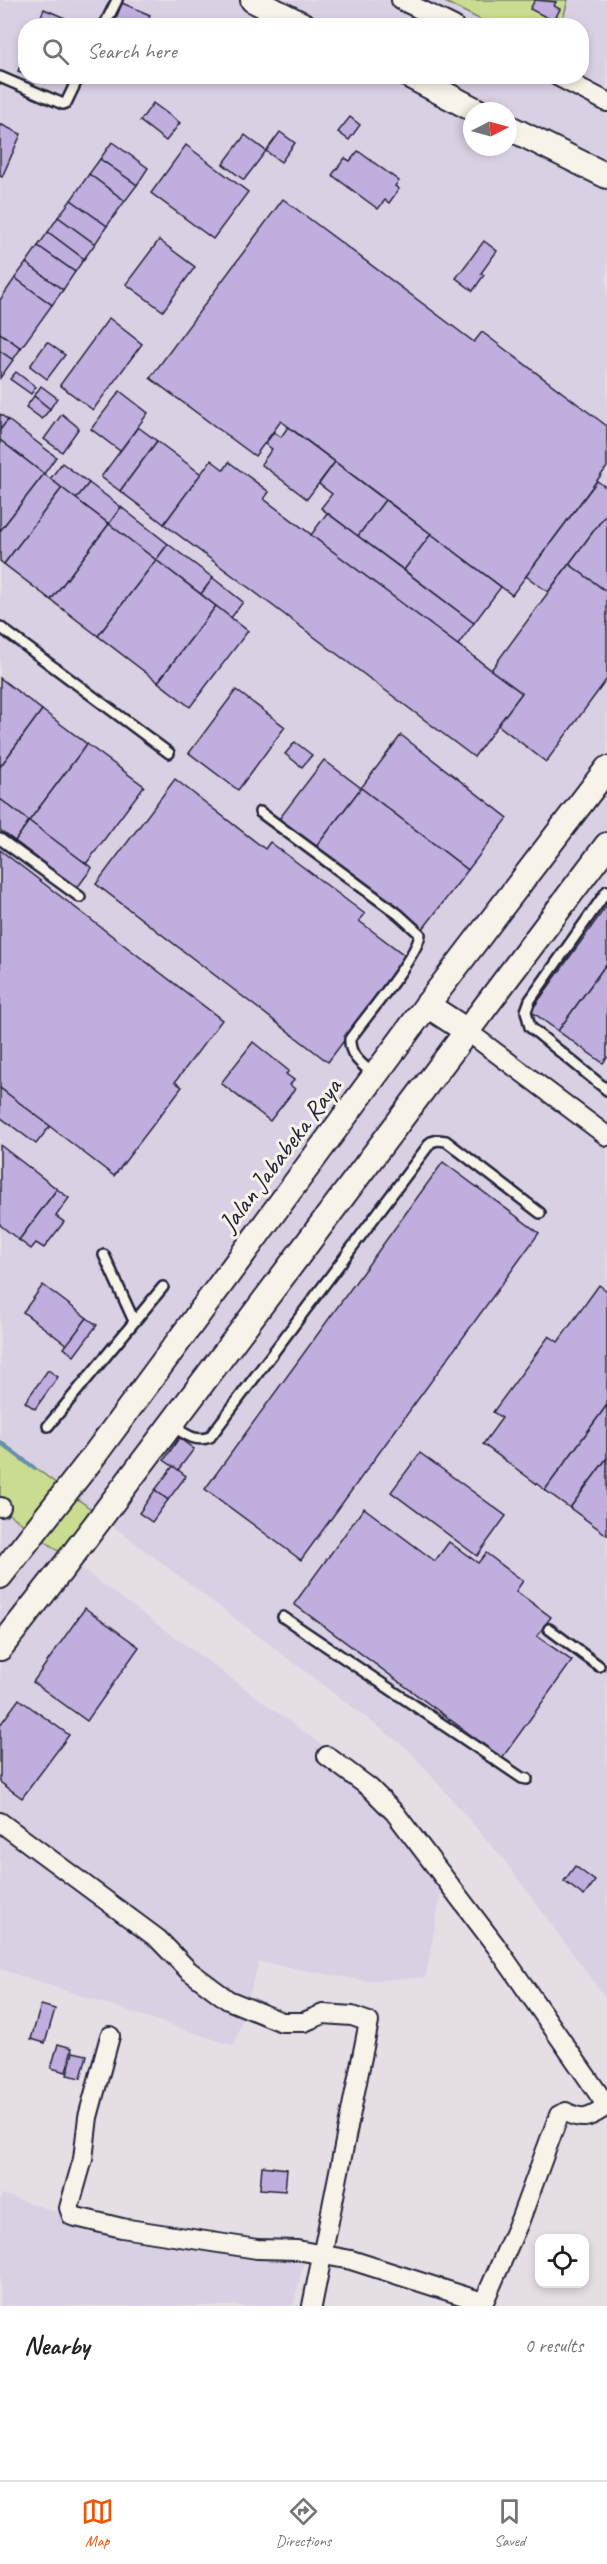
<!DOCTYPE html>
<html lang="en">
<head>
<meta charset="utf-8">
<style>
	body { margin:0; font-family:Caveat,sans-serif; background:#f2f2f2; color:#202124 }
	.controls { position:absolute; right:18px; bottom:18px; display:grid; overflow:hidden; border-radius:12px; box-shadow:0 3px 9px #0003 }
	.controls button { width:54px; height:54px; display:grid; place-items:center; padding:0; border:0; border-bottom:2px solid #e0e0e0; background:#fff; color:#202124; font:30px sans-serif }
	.compass { position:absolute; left:463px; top:102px; width:54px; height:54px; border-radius:50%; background:#fff; box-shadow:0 3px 9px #0003; rotate:84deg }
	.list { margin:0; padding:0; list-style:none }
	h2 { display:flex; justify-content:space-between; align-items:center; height:78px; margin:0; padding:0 24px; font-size:26px }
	h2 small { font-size:20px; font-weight:400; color:#757577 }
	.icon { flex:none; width:33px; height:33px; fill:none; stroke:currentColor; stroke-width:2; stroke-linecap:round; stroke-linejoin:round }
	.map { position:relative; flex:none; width:607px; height:2306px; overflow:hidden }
	.search { position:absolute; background:#fff; box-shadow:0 3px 9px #0003; left:18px; right:18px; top:18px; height:66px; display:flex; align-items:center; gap:15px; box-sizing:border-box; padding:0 21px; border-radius:24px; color:#757577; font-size:22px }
	.sheet { height:174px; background:#fff }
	nav { display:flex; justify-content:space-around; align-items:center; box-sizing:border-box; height:84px; border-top:2px solid #e0e0e0; background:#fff; font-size:16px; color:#757577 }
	nav a { display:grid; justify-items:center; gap:3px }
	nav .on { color:#ea580c }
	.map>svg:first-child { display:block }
	.built { fill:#dad0e3; fill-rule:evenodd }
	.green { fill:#c9dc90; stroke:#767f66; stroke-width:1.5 }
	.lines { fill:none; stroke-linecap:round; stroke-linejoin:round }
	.stream { stroke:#6590a9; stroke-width:4.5 }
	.building { fill:#bfaede; stroke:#22223b; stroke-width:1.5 }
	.lane-casing { stroke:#22223b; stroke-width:14 }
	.street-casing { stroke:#22223b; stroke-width:22 }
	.secondary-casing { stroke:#22223b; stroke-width:28 }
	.lane { stroke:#f7f3e8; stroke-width:9 }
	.street { stroke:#f7f3e8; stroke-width:18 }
	.secondary { stroke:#f7f3e8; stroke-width:24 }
	.labels { text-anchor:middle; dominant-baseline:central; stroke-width:6; stroke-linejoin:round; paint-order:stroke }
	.street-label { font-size:26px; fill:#22223b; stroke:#f7f3e8 }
</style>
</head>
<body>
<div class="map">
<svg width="607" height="2306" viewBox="0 0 607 2306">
	<rect width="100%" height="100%" fill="#e6dee5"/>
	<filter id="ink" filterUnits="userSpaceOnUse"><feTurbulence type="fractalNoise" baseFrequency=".0167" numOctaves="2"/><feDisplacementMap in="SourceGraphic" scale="12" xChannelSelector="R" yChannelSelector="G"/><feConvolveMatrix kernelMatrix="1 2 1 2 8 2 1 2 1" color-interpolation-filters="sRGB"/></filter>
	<g filter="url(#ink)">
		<g class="built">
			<path d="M0 0H607V2000L504 1860 409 1750 106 1521 78 1566 367 1778 443 1880 426 1977 365 1981 259 1962 234 2046 0 1969ZM26 26H582V76H26ZM472 111H508V147H472Z"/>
			<polygon points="2,2194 93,2224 305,2258 293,2306 0,2306 0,2200"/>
		</g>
		<g class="green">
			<polygon points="441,0 568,0 561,26 491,25"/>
			<polygon points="0,1442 106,1520 78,1566 0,1507"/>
		</g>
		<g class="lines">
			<polyline class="stream" points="0,1442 34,1468"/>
		</g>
		<g class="building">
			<polygon points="535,0 556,2 554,6 560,9 554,21 530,9"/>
			<polygon points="122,3 150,15 146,26 113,26"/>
			<polygon points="44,9 72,21 71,26 37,26"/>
			<polygon points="26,53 26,74 18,71"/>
			<polygon points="31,76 49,76 46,83"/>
			<polygon points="153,103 180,123 166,141 140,121"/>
			<polygon points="350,117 360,125 349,140 338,132"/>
			<polygon points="0,124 21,134 2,177 0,176"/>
			<polygon points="280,132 295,143 281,162 266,151"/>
			<polygon points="245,135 266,151 244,180 223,164"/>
			<polygon points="112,142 148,168 137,185 100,159"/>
			<polygon points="186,145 248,192 213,239 151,193"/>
			<polygon points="358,151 399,181 395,186 399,189 389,203 385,200 378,209 332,175 345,158 350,161"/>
			<polygon points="100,159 137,185 125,201 89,174"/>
			<polygon points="89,174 125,201 107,226 71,200"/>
			<polygon points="283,199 474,342 482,332 607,426 607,467 512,595 281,421 255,456 150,378"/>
			<polygon points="71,200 107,226 95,244 58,217"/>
			<polygon points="58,217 95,244 84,259 48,232"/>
			<polygon points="48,232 84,259 75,272 38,246"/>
			<polygon points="159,240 195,267 163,311 126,284"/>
			<polygon points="484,241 497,251 481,273 484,275 473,291 456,278"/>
			<polygon points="38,246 75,272 63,290 26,263"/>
			<polygon points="26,263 63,290 52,305 15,278"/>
			<polygon points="15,278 52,305 21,348 0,333 0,300"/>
			<polygon points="109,318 142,344 93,410 60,385"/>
			<polygon points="0,333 21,348 13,360 0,351"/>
			<polygon points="47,342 65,355 47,379 30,366"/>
			<polygon points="0,351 13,360 0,378"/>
			<polygon points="16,372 36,387 31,394 10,379"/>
			<polygon points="41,386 57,398 50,409 34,396"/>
			<polygon points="120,391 148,413 120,451 91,429"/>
			<polygon points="34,396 50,409 42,419 26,407"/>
			<polygon points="0,414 8,420 0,430"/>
			<polygon points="62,414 79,428 62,452 44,439"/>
			<polygon points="8,420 56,457 44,474 0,440 0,430"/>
			<polygon points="138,427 157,441 120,491 101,477"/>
			<polygon points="288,427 335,462 307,499 261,464 272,449 265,444 274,432 281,437"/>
			<polygon points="0,440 44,474 0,531"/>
			<polygon points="157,441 201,474 164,524 120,491"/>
			<polygon points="211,460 224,470 229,462 269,492 264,499 522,693 474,757 164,524"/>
			<polygon points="335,462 385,500 358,536 321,508 332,494 319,484"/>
			<polygon points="62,463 89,483 76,499 50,479"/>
			<polygon points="44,474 62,488 4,564 0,561 0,531"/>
			<polygon points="597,481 607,488 607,513 548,592 526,576"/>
			<polygon points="89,483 121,507 109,524 76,499"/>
			<polygon points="62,488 109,524 51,600 4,564"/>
			<polygon points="385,500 431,534 404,570 358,536"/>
			<polygon points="121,507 168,544 156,560 109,524"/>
			<polygon points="327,513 474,623 458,645 311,535"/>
			<polygon points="607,513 607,592 569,564"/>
			<polygon points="109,524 156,560 98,636 51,600"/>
			<polygon points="431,534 501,587 474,623 404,570"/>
			<polygon points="168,544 213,578 201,594 156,560"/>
			<polygon points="156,560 216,606 158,682 98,636"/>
			<polygon points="569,564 607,592 607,679 546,762 498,725 522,693 491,670"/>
			<polygon points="213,578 243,602 231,618 201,594"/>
			<polygon points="216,606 248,631 190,707 158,682"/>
			<polygon points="0,678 42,710 0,767"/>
			<polygon points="236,690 285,727 238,790 189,753"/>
			<polygon points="42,710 87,744 29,821 0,799 0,767"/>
			<polygon points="401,735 508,818 468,870 361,788"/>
			<polygon points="295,742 312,755 302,767 285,754"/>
			<polygon points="87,744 144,786 86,864 29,821"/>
			<polygon points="324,760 361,788 316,847 279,819"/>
			<polygon points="175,779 265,849 270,842 365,914 359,921 407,957 328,1062 96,884"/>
			<polygon points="361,788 468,870 423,929 316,847"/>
			<polygon points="0,799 29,821 15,841 0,830"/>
			<polygon points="29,821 92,868 77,888 15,841"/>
			<polygon points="0,850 222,1020 175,1082 182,1087 114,1176 0,1088"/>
			<polygon points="607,905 607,963 558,1031 531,1011"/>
			<polygon points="607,963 607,1058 603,1063 558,1031"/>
			<polygon points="253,1042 289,1071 286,1074 294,1080 290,1085 295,1089 270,1121 221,1083"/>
			<polygon points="0,1088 50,1126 36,1144 0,1117"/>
			<polygon points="0,1145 57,1189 19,1240 0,1225"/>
			<polygon points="443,1162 539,1233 301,1560 205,1489"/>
			<polygon points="57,1189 69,1198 56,1216 64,1222 44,1248 36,1243 31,1249 19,1240"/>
			<polygon points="43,1285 87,1318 67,1345 23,1312"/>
			<polygon points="599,1285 607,1291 607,1405 545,1490 483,1444 502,1418 493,1412 549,1336 558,1342"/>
			<polygon points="87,1318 97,1325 74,1356 64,1348"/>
			<polygon points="48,1370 58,1377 35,1409 25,1402"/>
			<polygon points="607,1405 607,1458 570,1508 545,1490"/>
			<polygon points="179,1438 194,1449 178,1470 164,1460"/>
			<polygon points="420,1453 506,1516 477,1556 391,1492"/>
			<polygon points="607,1458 607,1535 570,1508"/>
			<polygon points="173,1466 186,1476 168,1500 155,1490"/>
			<polygon points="155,1490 168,1500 152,1522 139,1513"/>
			<polygon points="364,1508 435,1561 449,1542 478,1563 486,1553 523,1581 516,1591 551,1617 537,1636 572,1661 502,1758 294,1604"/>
			<polygon points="85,1608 139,1647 87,1721 33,1682"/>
			<polygon points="19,1699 69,1735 22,1798 0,1782 0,1725"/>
			<polygon points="575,1866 595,1881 584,1896 564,1881"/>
			<polygon points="41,2005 55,2009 45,2043 31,2039"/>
			<polygon points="58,2044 72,2048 66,2072 51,2068"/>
			<polygon points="73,2052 87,2055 81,2078 67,2075"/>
			<polygon points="262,2166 287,2169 285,2191 260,2189"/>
		</g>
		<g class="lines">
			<defs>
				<g id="lane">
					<polyline points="104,26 117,0"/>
					<polyline points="0,77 63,104 66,103 79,76"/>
					<polyline points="0,627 169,753"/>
					<path d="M260 812 398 914 420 934C419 954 364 1019 350 1039 349 1056 362 1064 373 1074"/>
					<polyline points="0,839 80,897"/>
					<polyline points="607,891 530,1000 526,1011 530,1027 607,1090"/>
					<polyline points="104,1255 134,1321"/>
					<path d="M171 1425C184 1433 194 1443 210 1437L431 1142 438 1140 446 1141 540 1213"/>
					<polyline points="48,1426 163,1287"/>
					<polyline points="283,1617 522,1778 527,1779"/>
					<polyline points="549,1629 599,1666"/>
				</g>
				<g id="street">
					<polyline points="401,0 454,26"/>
					<polyline points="557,76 607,102"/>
					<polyline points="467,1031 607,1136"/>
					<polyline points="0,1507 1,1507"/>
					<polyline points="327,1756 370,1788 395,1813 496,1946 607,2106"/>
					<polyline points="0,1822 158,1939 188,1970 228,2000 282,2022 304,2022 323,2014 352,2016 369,2022 312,2306"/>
					<polyline points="110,2036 88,2117 83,2159 69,2208 72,2216 122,2228 257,2249 297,2250 351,2260 483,2302"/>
					<path d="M482 2306 520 2220 559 2115 566 2112C586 2122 590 2116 607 2106"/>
				</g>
				<g id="secondary">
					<polyline points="253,0 305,26"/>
					<polyline points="410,76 477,111"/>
					<polyline points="508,127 607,176"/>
					<polyline points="427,1005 467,1031"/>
					<polyline points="0,1576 90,1461 427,1005 607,769"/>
					<polyline points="0,1648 66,1564 607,845"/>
				</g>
			</defs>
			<use href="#lane" class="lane-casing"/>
			<use href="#street" class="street-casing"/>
			<use href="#secondary" class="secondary-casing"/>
			<use href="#lane" class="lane"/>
			<use href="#street" class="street"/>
			<use href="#secondary" class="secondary"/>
		</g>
	</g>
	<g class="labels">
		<g class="street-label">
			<text transform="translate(280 1155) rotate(-53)">Jalan Jababeka Raya</text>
		</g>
	</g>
</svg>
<div class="controls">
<button><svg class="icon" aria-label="locate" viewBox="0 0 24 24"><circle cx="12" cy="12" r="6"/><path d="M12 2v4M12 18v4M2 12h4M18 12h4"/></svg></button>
</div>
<svg class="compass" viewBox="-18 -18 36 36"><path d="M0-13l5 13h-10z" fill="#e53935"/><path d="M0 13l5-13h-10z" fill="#757577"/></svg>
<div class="search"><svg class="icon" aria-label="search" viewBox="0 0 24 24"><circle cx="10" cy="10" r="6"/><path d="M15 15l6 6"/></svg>Search here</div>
</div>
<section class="sheet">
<h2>Nearby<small>0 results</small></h2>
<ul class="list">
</ul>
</section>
<nav>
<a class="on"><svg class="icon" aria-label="map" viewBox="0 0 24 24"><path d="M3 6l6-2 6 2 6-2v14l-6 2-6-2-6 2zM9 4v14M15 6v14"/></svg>Map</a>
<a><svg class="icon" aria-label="directions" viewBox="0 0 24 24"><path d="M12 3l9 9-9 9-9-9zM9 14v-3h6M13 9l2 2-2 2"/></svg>Directions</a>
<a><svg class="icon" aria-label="saved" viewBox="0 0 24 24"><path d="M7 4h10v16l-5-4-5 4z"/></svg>Saved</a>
</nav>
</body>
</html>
